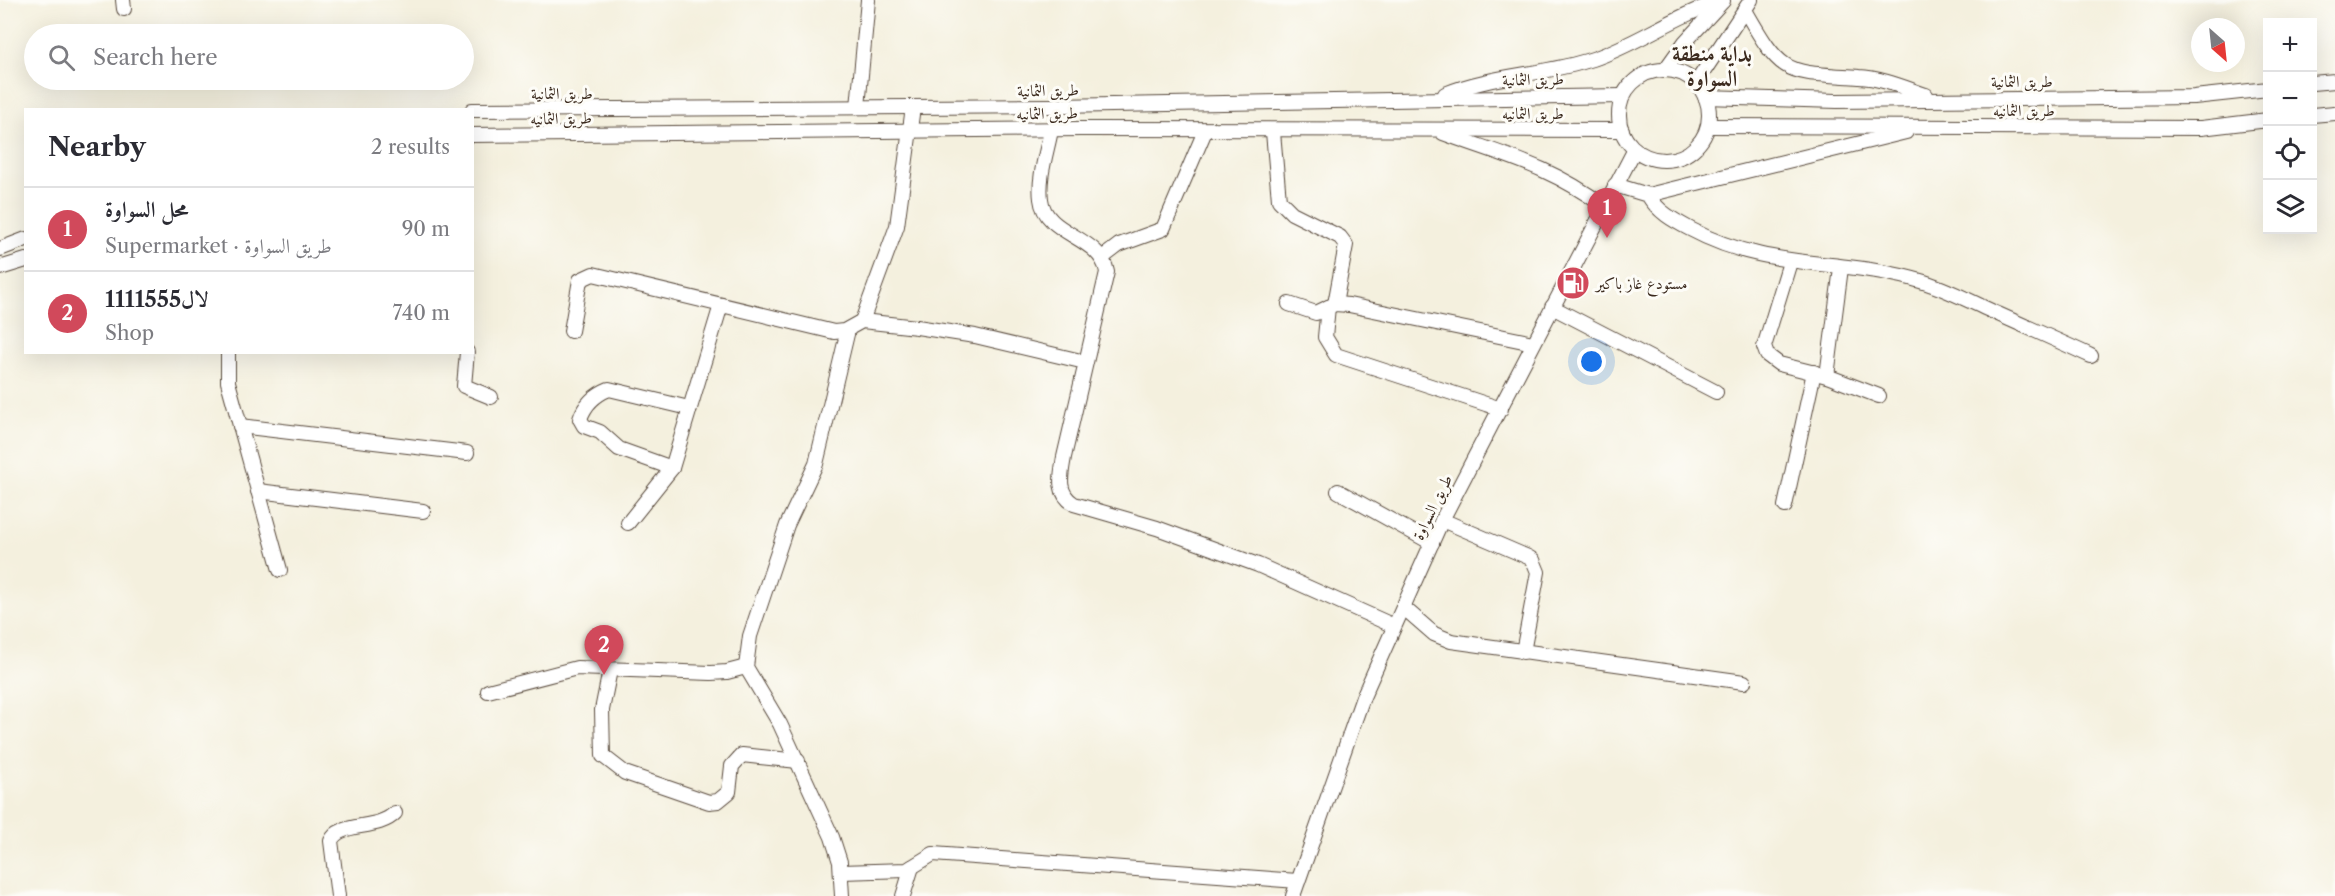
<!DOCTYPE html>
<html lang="en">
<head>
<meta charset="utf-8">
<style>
	body { margin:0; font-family:"Libre Caslon Text",Amiri,serif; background:#f2f2f3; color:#2b2b33 }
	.controls { position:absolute; right:18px; top:18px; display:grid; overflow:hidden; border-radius:0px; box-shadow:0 6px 24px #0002 }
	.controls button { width:54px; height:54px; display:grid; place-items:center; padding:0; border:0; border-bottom:2px solid #e1e1e2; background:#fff; color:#2b2b33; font:30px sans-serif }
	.compass { position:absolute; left:2191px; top:18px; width:54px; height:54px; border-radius:50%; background:#fff; box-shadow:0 6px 24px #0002; rotate:153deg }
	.you { position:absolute; left:1592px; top:362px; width:21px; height:21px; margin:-15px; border:4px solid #fff; border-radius:50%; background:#1a73e8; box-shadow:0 0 0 9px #1a73e833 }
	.badge { display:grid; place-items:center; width:39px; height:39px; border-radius:50%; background:#d1495b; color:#fff; font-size:20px; font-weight:700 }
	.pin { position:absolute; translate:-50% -50px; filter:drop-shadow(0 2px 3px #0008) }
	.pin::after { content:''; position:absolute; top:32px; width:21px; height:18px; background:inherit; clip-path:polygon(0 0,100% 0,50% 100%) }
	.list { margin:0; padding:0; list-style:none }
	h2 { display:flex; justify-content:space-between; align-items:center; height:78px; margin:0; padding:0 24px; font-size:26px }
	h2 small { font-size:20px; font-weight:400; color:#7c7c81 }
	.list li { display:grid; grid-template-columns:39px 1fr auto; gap:18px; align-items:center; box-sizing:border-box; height:84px; padding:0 24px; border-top:2px solid #e1e1e2 }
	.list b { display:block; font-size:22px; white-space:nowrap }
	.list p { margin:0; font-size:20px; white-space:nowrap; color:#7c7c81 }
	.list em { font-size:20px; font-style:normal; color:#7c7c81 }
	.icon { flex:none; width:33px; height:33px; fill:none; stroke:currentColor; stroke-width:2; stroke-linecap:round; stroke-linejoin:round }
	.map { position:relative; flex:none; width:2335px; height:896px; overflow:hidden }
	.search { position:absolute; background:#fff; box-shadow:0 6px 24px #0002; left:24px; top:24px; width:450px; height:66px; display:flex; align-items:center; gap:15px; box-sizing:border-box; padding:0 21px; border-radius:33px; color:#7c7c81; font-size:22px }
	.panel { position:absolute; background:#fff; box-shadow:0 6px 24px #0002; left:24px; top:108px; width:450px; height:246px; border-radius:0px }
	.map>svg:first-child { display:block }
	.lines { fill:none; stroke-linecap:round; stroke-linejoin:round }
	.minor-casing { stroke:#57483b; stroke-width:16 }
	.minor { stroke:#fff; stroke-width:14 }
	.labels { text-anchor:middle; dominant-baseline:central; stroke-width:6; stroke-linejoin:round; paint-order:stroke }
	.street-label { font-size:16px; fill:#3b2a1e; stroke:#fdfcf7 }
	.poi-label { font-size:16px; fill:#3b2a1e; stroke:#fdfcf7; text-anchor:start }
	.district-label { font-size:22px; font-weight:bold; fill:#3b2a1e; stroke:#fdfcf7 }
</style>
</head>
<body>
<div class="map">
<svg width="2335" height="896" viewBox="0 0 2335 896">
	<rect width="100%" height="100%" fill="#fdfcf7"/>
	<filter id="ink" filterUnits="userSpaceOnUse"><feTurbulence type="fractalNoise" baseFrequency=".0167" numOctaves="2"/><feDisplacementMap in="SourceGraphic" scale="12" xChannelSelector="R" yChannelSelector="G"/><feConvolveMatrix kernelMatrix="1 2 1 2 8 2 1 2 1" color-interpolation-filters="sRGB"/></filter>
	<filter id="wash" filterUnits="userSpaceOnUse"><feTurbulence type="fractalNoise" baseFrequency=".008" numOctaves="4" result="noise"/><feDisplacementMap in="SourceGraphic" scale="24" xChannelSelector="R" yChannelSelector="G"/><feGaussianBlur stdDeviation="1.35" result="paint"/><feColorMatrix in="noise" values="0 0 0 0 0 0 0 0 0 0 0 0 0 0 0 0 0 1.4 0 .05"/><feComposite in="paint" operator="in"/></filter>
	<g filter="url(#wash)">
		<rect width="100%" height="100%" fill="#f4f0de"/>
	</g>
	<g filter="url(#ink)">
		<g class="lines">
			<defs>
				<g id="minor">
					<polyline points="123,0 124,9"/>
					<path d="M1745 10C1783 77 1785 72 1859 77 1882 78 1905 88 1926 95"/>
					<polyline points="1665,70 1685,42 1722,2"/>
					<circle cx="1664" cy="115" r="45"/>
					<polyline points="1696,83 1751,0"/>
					<polyline points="2312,83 2335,81"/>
					<path d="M1445 94C1490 75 1545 75 1593 59 1638 44 1676 14 1723 1"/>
					<polyline points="1705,97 1837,101 2194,97 2268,89"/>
					<polyline points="858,107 868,0"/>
					<polyline points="472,110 1057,106 1623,96"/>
					<polyline points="2312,115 2335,113"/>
					<polyline points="1708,126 2201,128 2268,120"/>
					<path d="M1051 130C1047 152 1038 177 1041 199 1045 236 1100 235 1107 272L1064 457C1061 475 1056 493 1074 504L1157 528 1258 565 1394 626"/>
					<polyline points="1273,132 1279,200 1292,213 1340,237 1346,245 1335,304"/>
					<path d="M1443 133C1505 156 1548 165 1604 206"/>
					<polyline points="472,135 1081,129 1622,130"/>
					<path d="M1615 185 1648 195C1658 212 1673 220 1690 229 1770 272 1843 257 1924 282 1946 289 1966 299 1987 309 2022 325 2057 340 2091 356"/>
					<polyline points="1648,195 1906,132"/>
					<polyline points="0,249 26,239"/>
					<polyline points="1102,258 1119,245 1163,229 1205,131"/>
					<polyline points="1790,262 1764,347 1767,355 1779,364 1827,376 1879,396"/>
					<polyline points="0,268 26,260"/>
					<polyline points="1289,304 1316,313 1335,304 1349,305 1533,343"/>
					<polyline points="1328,307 1325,337 1336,355 1501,409"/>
					<polyline points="1552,307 1716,392"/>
					<polyline points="862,321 897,226 913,107"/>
					<polyline points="571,331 580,280 593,274 834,332 844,331 862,321 917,327 975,336 1085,362"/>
					<polyline points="228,352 228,382 280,570"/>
					<polyline points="467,352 464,386 491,397"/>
					<polyline points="1827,376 1841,268"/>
					<polyline points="240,426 467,453"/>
					<path d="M672 468 619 449 600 432 584 426 580 419C585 404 594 395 609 389L689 408"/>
					<polyline points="258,491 423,511"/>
					<polyline points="1338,491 1432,543"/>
					<polyline points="1785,506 1814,372"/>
					<polyline points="1442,520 1528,557 1533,560 1538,572 1523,652"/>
					<polyline points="628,523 672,468 721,305"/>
					<polyline points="1403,607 1434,634 1451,641 1744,682"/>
					<polyline points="610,670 602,710 603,756 625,773 709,802 718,801 729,792 732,766 742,755 798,761"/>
					<polyline points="488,691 577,668 711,673 727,672 746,667"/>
					<polyline points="841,872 907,870 933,854 1298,881"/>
					<path d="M338 896 331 841C339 821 378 831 395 813"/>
					<polyline points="842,896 840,862 832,837 780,724 746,667 750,636 787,525 816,464 848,330"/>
					<polyline points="903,896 912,867"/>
					<polyline points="1293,896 1363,697 1442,520 1635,149"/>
				</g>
			</defs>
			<use href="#minor" class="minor-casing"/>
			<use href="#minor" class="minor"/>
		</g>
	</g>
	<defs>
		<symbol id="fuel-disc" viewBox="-11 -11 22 22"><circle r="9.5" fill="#d1495b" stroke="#fdfcf7"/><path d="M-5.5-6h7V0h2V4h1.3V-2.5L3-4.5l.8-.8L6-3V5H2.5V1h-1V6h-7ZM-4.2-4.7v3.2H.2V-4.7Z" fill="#fff"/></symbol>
	</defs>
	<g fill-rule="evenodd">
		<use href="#fuel-disc" x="1554" y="264" width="38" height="38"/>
	</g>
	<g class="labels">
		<g class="street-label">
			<text transform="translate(1533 79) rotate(-1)">طريق الثمانية</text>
			<text x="2022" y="81">طريق الثمانية</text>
			<text transform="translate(1048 90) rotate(-1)">طريق الثمانية</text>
			<text x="562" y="93">طريق الثمانية</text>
			<text x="2024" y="110">طريق الثمانيه</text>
			<text transform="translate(1047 113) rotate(-1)">طريق الثمانيه</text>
			<text x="1533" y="113">طريق الثمانيه</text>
			<text transform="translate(561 118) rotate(-1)">طريق الثمانيه</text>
			<text transform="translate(1432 507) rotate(-64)">طريق السواوة</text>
		</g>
		<g class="poi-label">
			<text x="1596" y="283">مستودع غاز باكير</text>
		</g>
		<g class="district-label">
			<text x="1712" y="53">بداية منطقة<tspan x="1712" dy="25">السواوة</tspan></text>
		</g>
	</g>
</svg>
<div class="controls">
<button>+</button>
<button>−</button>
<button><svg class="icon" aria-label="locate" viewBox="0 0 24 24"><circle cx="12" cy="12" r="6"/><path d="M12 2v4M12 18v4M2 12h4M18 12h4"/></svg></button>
<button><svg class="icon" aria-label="layers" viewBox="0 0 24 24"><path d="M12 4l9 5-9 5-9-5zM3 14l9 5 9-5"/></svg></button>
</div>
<svg class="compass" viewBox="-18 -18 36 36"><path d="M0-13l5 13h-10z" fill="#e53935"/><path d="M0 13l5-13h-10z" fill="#7c7c81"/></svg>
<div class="you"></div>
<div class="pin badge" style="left:1607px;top:238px">1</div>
<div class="pin badge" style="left:604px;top:675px">2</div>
<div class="search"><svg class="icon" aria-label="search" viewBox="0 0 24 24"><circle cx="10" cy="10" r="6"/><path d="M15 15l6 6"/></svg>Search here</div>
<section class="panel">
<h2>Nearby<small>2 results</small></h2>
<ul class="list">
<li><span class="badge">1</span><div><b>محل السواوة</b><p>Supermarket · طريق السواوة</p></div><em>90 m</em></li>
<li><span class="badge">2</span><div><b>1111555لال</b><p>Shop</p></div><em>740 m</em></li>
</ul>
</section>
</div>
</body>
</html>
